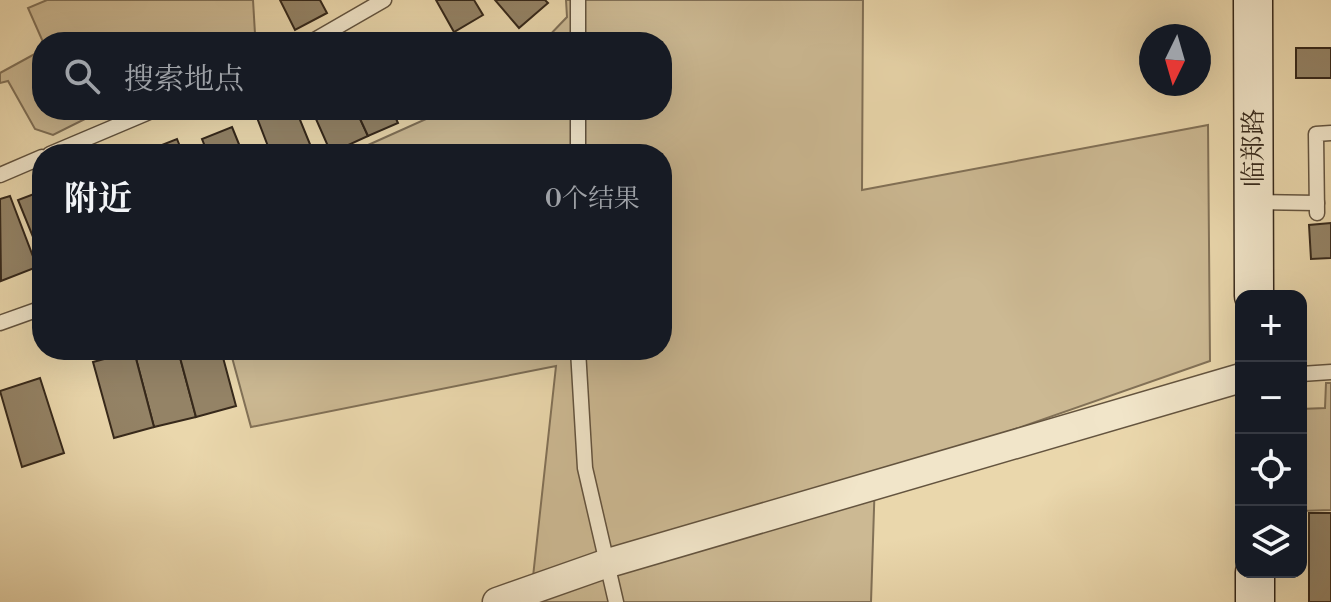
<!DOCTYPE html>
<html lang="zh">
<head>
<meta charset="utf-8">
<style>
	body { margin:0; font-family:"Libre Bodoni","Noto Serif SC",serif; background:#20242c; color:#f1f3f6 }
	.controls { position:absolute; right:24px; bottom:24px; display:grid; overflow:hidden; border-radius:16px; box-shadow:0 8px 32px #0002 }
	.controls button { width:72px; height:72px; display:grid; place-items:center; padding:0; border:0; border-bottom:2px solid #363941; background:#171b24; color:#f1f3f6; font:40px sans-serif }
	.compass { position:absolute; left:1139px; top:24px; width:72px; height:72px; border-radius:50%; background:#171b24; box-shadow:0 8px 32px #0002; rotate:185deg }
	.list { margin:0; padding:0; list-style:none }
	h2 { display:flex; justify-content:space-between; align-items:center; height:104px; margin:0; padding:0 32px; font-size:34px }
	h2 small { font-size:26px; font-weight:400; color:#9ea1a6 }
	.icon { flex:none; width:44px; height:44px; fill:none; stroke:currentColor; stroke-width:2; stroke-linecap:round; stroke-linejoin:round }
	.map { position:relative; flex:none; width:1331px; height:602px; overflow:hidden }
	.search { position:absolute; background:#171b24; box-shadow:0 8px 32px #0002; left:32px; top:32px; width:640px; height:88px; display:flex; align-items:center; gap:20px; box-sizing:border-box; padding:0 28px; border-radius:32px; color:#9ea1a6; font-size:30px }
	.panel { position:absolute; background:#171b24; box-shadow:0 8px 32px #0002; left:32px; top:144px; width:640px; height:216px; border-radius:32px }
	.map>svg:first-child { display:block }
	.green { fill:#ccb993; stroke:#827157; stroke-width:2 }
	.building { fill:#948366; stroke:#37291b; stroke-width:2 }
	.lines { fill:none; stroke-linecap:round; stroke-linejoin:round }
	.lane-casing { stroke:#64543f; stroke-width:17 }
	.street-casing { stroke:#64543f; stroke-width:31 }
	.secondary-casing { stroke:#37291b; stroke-width:41 }
	.lane { stroke:#f1e5c9; stroke-width:14 }
	.street { stroke:#f1e5c9; stroke-width:28 }
	.secondary { stroke:#f1e5c9; stroke-width:38 }
	.labels { text-anchor:middle; dominant-baseline:central; stroke-width:6; stroke-linejoin:round; paint-order:stroke }
	.street-label { font-size:26px; fill:#37291b; stroke:#f1e5c9 }
</style>
</head>
<body>
<div class="map">
<svg width="1331" height="602" viewBox="0 0 1331 602">
	<rect width="100%" height="100%" fill="#ead7ac"/>
	<filter id="stains"><feTurbulence type="fractalNoise" baseFrequency=".0025" numOctaves="4"/><feColorMatrix values="0 0 0 0 .2 0 0 0 0 .09 0 0 0 0 .02 0 0 0 .5 -.17"/></filter>
	<radialGradient id="worn" r=".72"><stop offset=".6" stop-color="#630" stop-opacity="0"/><stop offset="1" stop-color="#630" stop-opacity=".3"/></radialGradient>
	<g class="green">
		<polygon points="47,0 253,0 255,34 240,42 43,42 28,8"/>
		<polygon points="566,0 863,0 862,190 1208,125 1210,361 875,478 871,602 534,602 531,595 556,366 251,427 230,350 662,350 662,154 348,154 446,110 662,110 662,42 543,42 567,17"/>
		<polygon points="42,50 42,110 103,110 53,135 35,129 8,81 0,83 0,73"/>
		<polygon points="1326,383 1331,383 1331,510 1301,511 1301,409 1325,408"/>
	</g>
	<g class="building">
		<polygon points="280,0 320,0 327,13 295,30"/>
		<polygon points="436,0 474,0 483,15 454,32"/>
		<polygon points="495,0 545,0 548,3 519,28"/>
		<rect x="1296" y="48" width="35" height="30"/>
		<polygon points="268,110 296,110 314,154 271,154 256,115"/>
		<polygon points="312,110 356,110 368,136 331,153"/>
		<polygon points="356,110 392,110 398,123 368,136"/>
		<polygon points="232,127 243,154 208,154 202,139"/>
		<polygon points="177,139 183,154 145,154 144,152"/>
		<polygon points="42,191 42,259 18,200"/>
		<polygon points="10,196 37,267 1,281 0,199"/>
		<polygon points="1331,223 1331,258 1311,259 1309,225"/>
		<polygon points="178,350 196,417 154,427 134,351"/>
		<polygon points="178,350 221,350 236,406 196,417"/>
		<polygon points="134,351 154,427 114,438 93,362"/>
		<polygon points="40,378 64,453 22,467 0,391"/>
		<rect x="1309" y="513" width="22" height="89"/>
	</g>
	<g class="lines">
		<defs>
			<g id="lane">
				<polyline points="311,42 384,0"/>
				<polyline points="578,42 578,0"/>
				<polyline points="50,154 154,110"/>
				<polyline points="578,154 578,110"/>
				<polyline points="0,175 42,157"/>
				<polyline points="1254,202 1317,203"/>
				<polyline points="1317,213 1316,134 1331,133"/>
				<polyline points="0,323 42,308"/>
				<polyline points="578,350 585,468 616,602"/>
				<polyline points="1301,374 1331,372"/>
			</g>
			<polyline id="street" points="497,602 605,564 1241,378"/>
			<g id="secondary">
				<polyline points="1253,0 1254,296"/>
				<polyline points="1255,572 1255,602"/>
			</g>
		</defs>
		<use href="#lane" class="lane-casing"/>
		<use href="#street" class="street-casing"/>
		<use href="#secondary" class="secondary-casing"/>
		<use href="#lane" class="lane"/>
		<use href="#street" class="street"/>
		<use href="#secondary" class="secondary"/>
	</g>
	<g class="labels">
		<g class="street-label">
			<text transform="translate(1254 148) rotate(-90)">临郑路</text>
		</g>
	</g>
	<rect width="100%" height="100%" filter="url(#stains)"/>
	<rect width="100%" height="100%" fill="url(#worn)"/>
</svg>
<div class="controls">
<button>+</button>
<button>−</button>
<button><svg class="icon" aria-label="locate" viewBox="0 0 24 24"><circle cx="12" cy="12" r="6"/><path d="M12 2v4M12 18v4M2 12h4M18 12h4"/></svg></button>
<button><svg class="icon" aria-label="layers" viewBox="0 0 24 24"><path d="M12 4l9 5-9 5-9-5zM3 14l9 5 9-5"/></svg></button>
</div>
<svg class="compass" viewBox="-18 -18 36 36"><path d="M0-13l5 13h-10z" fill="#e53935"/><path d="M0 13l5-13h-10z" fill="#9ea1a6"/></svg>
<div class="search"><svg class="icon" aria-label="search" viewBox="0 0 24 24"><circle cx="10" cy="10" r="6"/><path d="M15 15l6 6"/></svg>搜索地点</div>
<section class="panel">
<h2>附近<small>0个结果</small></h2>
<ul class="list">
</ul>
</section>
</div>
</body>
</html>
